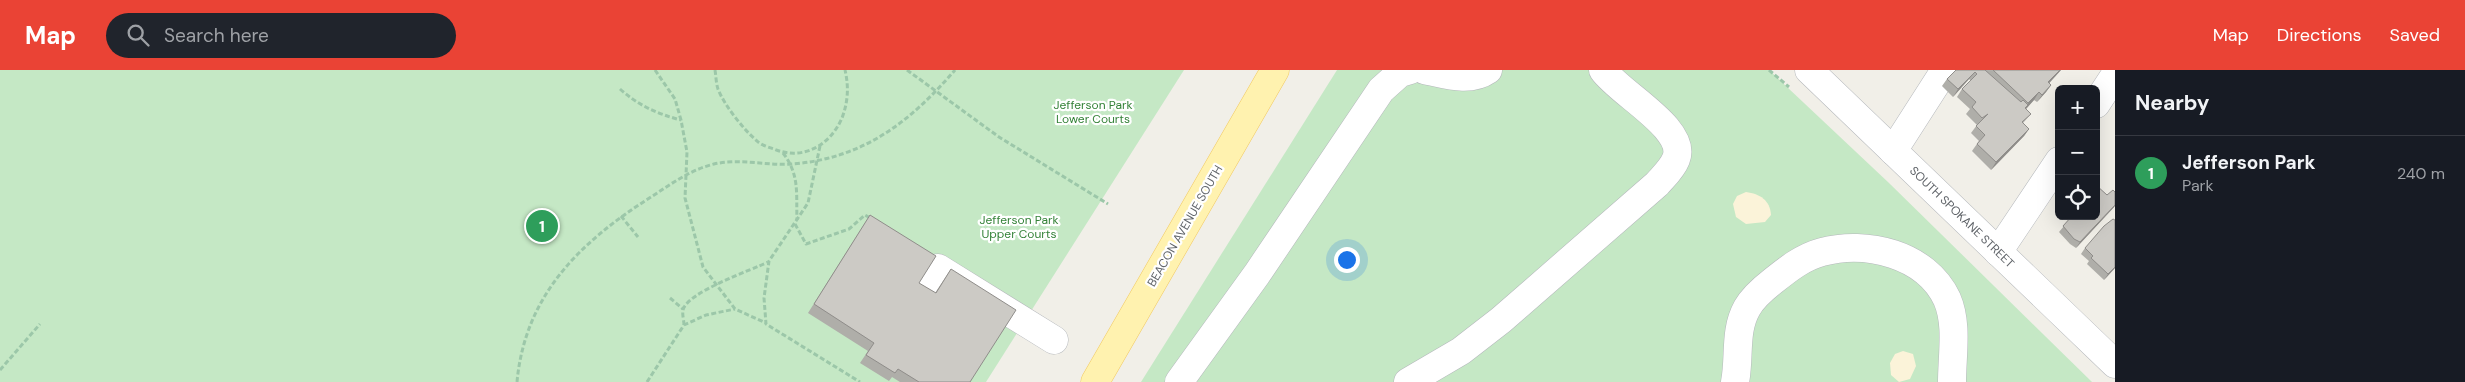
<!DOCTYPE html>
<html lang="en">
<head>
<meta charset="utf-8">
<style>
	body { margin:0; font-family:"DM Sans",sans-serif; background:#20242c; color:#f1f3f6 }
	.controls { position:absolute; right:15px; top:15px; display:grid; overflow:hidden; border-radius:8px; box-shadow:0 5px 20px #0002 }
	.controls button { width:45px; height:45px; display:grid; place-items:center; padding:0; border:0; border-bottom:1px solid #363941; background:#171b24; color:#f1f3f6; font:25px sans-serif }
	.you { position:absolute; left:1346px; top:189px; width:18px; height:18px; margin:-12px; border:4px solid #fff; border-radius:50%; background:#1a73e8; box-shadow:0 0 0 8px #1a73e833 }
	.badge { display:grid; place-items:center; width:32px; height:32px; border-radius:50%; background:#ea4335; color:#fff; font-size:16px; font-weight:700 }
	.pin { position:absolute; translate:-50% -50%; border:2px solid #fff; box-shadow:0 1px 5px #0006 }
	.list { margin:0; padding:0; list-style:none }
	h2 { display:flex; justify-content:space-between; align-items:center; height:65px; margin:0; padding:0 20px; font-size:21px }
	h2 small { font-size:16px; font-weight:400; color:#9ea1a6 }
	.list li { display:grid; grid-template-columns:32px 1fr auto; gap:15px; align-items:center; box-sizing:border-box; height:75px; padding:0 20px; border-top:1px solid #363941 }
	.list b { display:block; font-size:19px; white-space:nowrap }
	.list p { margin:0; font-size:16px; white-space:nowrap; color:#9ea1a6 }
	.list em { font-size:16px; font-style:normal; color:#9ea1a6 }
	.icon { flex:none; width:28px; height:28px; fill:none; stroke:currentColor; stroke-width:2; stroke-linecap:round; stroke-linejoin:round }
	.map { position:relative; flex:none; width:2115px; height:312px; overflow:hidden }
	header { display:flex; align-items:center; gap:30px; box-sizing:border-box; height:70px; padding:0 25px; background:#ea4335; color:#fff }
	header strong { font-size:24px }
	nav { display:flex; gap:28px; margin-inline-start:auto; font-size:18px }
	.search { width:350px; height:45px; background:#20242c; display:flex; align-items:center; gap:12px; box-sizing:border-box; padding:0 18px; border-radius:28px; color:#9ea1a6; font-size:19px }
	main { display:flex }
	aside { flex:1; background:#171b24 }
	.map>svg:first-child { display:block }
	.green { fill:#c5e8c5 }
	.sand { fill:#fbf3d9 }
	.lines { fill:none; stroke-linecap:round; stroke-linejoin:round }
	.minor-casing { stroke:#b5b8bc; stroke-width:29 }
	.major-casing { stroke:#f2c960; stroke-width:29 }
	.path { stroke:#9cc7a9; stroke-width:3; stroke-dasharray:5 2.5; stroke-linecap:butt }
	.minor { stroke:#fff; stroke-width:28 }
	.major { stroke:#fff2af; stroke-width:28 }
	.wall { fill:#afaea9 }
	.shaded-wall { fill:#8f8d8a }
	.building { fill:#cccac5; stroke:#8f8d8a }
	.labels { text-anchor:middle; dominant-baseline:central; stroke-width:4.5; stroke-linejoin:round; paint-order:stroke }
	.park-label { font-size:12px; fill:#348238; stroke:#fff }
	.street-label { font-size:12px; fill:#5f6368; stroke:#fff }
</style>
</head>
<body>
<header>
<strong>Map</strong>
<div class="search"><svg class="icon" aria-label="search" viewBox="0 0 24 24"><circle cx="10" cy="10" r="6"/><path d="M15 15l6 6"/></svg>Search here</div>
<nav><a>Map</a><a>Directions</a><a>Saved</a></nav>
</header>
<main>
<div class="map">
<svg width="2115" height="312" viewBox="0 0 2115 312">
	<rect width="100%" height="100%" fill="#f1efe8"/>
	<g class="green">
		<polygon points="0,0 1184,0 986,312 0,312"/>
		<polygon points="1337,0 1769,0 1889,113 2092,312 1141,312"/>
	</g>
	<g class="sand">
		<path d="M1746 122C1760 124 1770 130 1771 145L1765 152 1746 154 1736 147 1733 134 1737 126Z"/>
		<polygon points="1903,281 1913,284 1916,296 1910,309 1899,312 1891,305 1890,293 1895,284"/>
	</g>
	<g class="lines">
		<defs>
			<g id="minor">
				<path d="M1424 0C1445 4 1469 13 1488 0"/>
				<polyline points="1809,0 2115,294"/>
				<polyline points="2096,34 2115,5"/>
				<polyline points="1893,81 1945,0"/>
				<polyline points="1998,182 2059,91"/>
				<polyline points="927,215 938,198 1054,270"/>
				<polyline points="1179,312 1257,204 1381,20 1400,3 1410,0"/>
				<path d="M1408 312 1461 281 1501 250 1657 114C1664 106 1672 99 1676 89 1688 59 1620 24 1603 0"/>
				<path d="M1735 312C1740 287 1734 261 1747 238 1753 227 1764 218 1773 211 1788 199 1803 187 1822 182 1866 170 1926 184 1947 229 1958 254 1952 285 1952 312"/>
			</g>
			<polyline id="major" points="1095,312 1275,0"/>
		</defs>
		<use href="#minor" class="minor-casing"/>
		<use href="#major" class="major-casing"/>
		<g class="path">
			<polyline points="655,0 675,29 681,50 687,82 685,128 703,197 735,239 766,253"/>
			<path d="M715 0C716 6 716 13 718 19 724 35 744 60 757 71 761 75 768 77 774 79 802 91 830 76 842 48 848 32 849 17 845 0"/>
			<polyline points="907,0 999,67 1108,134"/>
			<polyline points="1769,0 1789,17"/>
			<path d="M620 19C638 35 657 44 681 50"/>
			<polyline points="820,76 808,133 769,191 764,228 766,254 860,312"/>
			<path d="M783 83C800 105 796 124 797 150"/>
			<polyline points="621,146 638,167"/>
			<polyline points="795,154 806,174 849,159 865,145 872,149"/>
			<polyline points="670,228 683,239"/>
			<path d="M684 255C684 251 682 244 683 240 687 222 752 200 768 192"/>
			<polyline points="0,300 40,254"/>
			<path d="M517 312C525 225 580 172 651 127 671 114 690 100 714 94 741 88 767 96 793 94 864 88 910 52 955 0"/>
			<polyline points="647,312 684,255 706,245 735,239"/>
		</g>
		<use href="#minor" class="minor"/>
		<use href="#major" class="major"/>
	</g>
	<g class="wall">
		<polygon points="1956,0 2061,0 2049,13 2051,15 2046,22 2037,32 2034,30 2025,39 2031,44 2023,53 2029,59 2024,66 1991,100 1972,81 1979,71 1971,63 1977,55 1966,44 1970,39 1957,27 1962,19 1971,11 1969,9 1953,27 1942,16 1947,9"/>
		<polygon points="2115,136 2076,178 2070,174 2059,162 2070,149 2067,146 2096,146"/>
		<polygon points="870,145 919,213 935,223 951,199 970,312 900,312 892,307 889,311 860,293 868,281 808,243"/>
		<polygon points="2115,150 2115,198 2104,210 2087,194 2089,191 2081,184 2085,178"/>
	</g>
	<g class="shaded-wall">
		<polygon points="2060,0 2061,0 2043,20 2048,12"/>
		<polygon points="1975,2 1969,9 1953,27 1958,19"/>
		<polygon points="2051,15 2046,22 2037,32 2042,25"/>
		<polygon points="2039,22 2034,30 2020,46 2028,33"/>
		<polygon points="2029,59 2024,66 1991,100 1996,92"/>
		<polygon points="2115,135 2115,136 2076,178 2080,172"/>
		<polygon points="2115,197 2115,198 2104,210 2108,204"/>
	</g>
	<g class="building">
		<polygon points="1956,0 1985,0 2021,32 2023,30 2028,35 2025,38 2031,44 2022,52 2029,59 1996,92 1977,74 1985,65 1976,56 1988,44 1982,48 1972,37 1976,32 1962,19 1977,4 1975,2 1958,19 1947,9"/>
		<polygon points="1993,0 2060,0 2048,12 2051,15 2042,25 2039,22 2028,33"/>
		<polygon points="2096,115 2107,125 2113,120 2115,122 2115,135 2080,172 2074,169 2063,156 2072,146 2096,146"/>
		<polygon points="870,145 936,186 919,213 936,223 951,199 1016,240 970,312 919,312 898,299 895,303 866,285 874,273 814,234"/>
		<polygon points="2113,149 2115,150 2115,197 2108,204 2091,188 2093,186 2085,178 2104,156"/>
	</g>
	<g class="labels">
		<g class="park-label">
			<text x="1093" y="35">Jefferson Park<tspan x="1093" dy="14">Lower Courts</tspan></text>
			<text x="1019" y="150">Jefferson Park<tspan x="1019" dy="14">Upper Courts</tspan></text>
		</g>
		<g class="street-label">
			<text transform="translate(1962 147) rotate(44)">SOUTH SPOKANE STREET</text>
			<text transform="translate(1185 156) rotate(-60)">BEACON AVENUE SOUTH</text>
		</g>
	</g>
</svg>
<div class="controls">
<button>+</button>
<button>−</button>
<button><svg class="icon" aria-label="locate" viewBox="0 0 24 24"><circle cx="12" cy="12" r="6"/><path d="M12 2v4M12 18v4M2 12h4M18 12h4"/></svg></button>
</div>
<div class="you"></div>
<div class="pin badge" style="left:542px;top:156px;background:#2e9e5b">1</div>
</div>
<aside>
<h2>Nearby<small></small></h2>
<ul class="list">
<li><span class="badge" style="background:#2e9e5b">1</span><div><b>Jefferson Park</b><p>Park</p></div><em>240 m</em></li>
</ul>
</aside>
</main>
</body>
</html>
